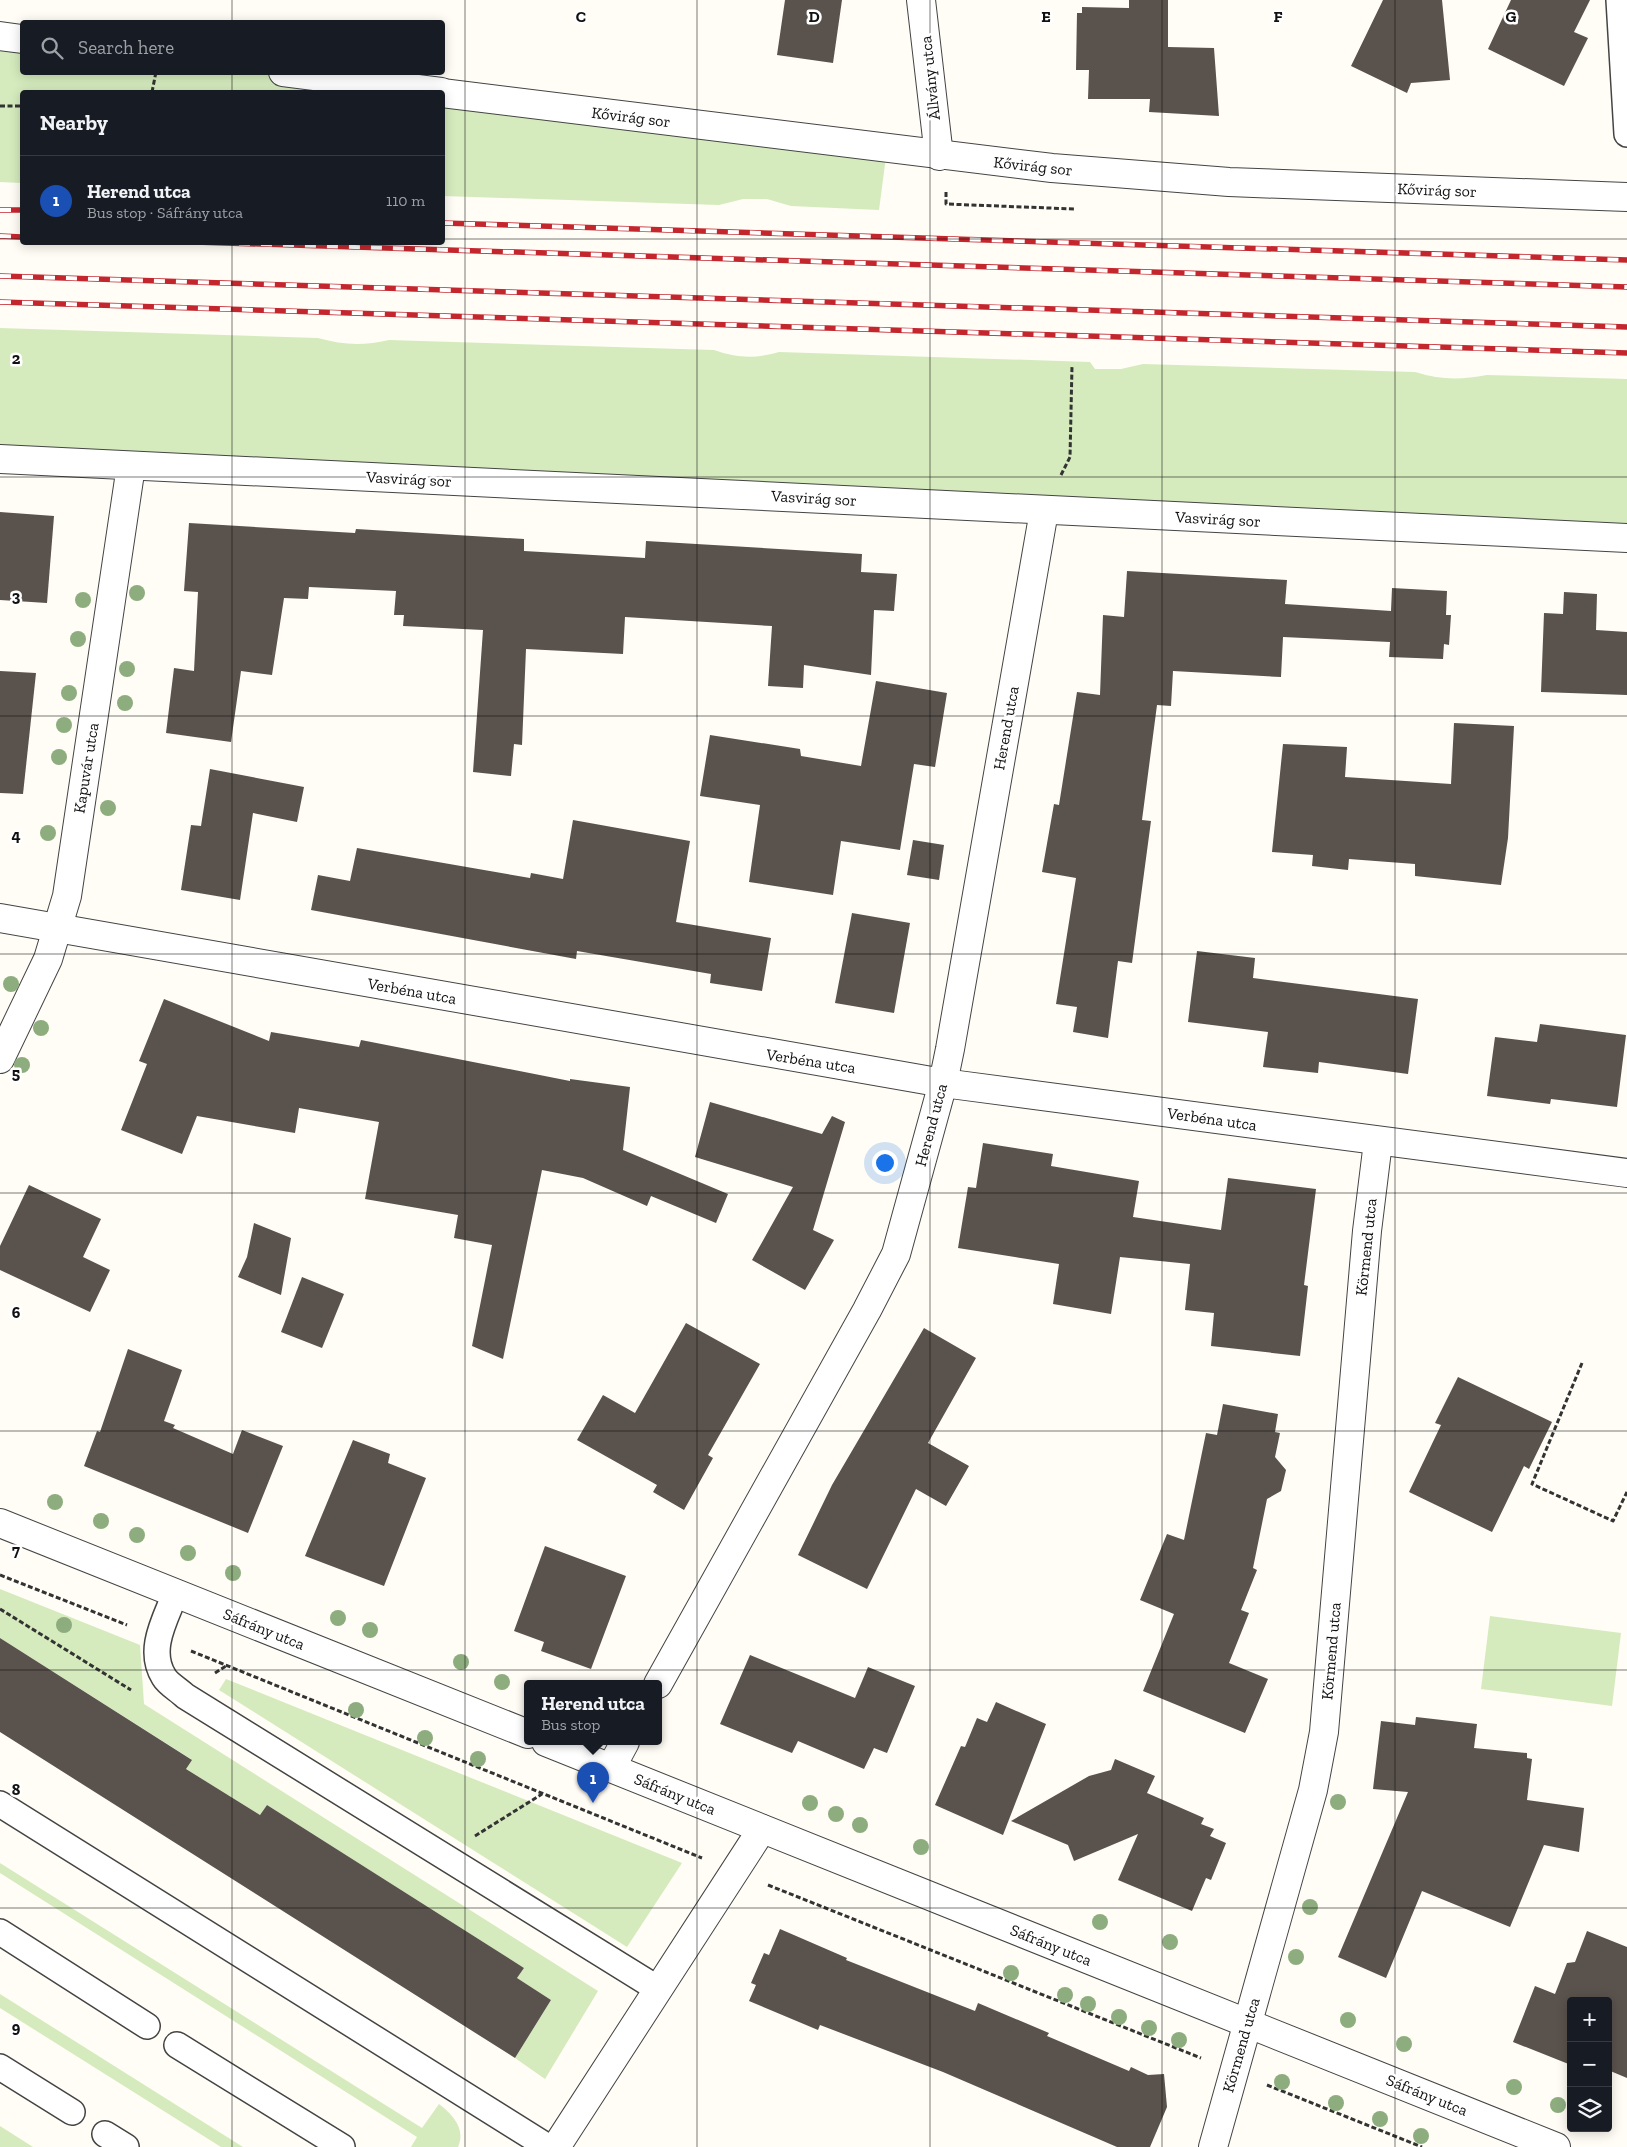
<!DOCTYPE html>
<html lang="en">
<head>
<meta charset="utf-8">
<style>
	body { margin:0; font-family:"Zilla Slab",serif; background:#20242c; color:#f1f3f6 }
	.controls { position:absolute; right:15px; bottom:15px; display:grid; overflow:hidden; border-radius:5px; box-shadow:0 2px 12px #0003 }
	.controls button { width:45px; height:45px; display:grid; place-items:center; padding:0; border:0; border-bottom:1px solid #363941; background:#171b24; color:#f1f3f6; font:25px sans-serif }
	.you { position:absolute; left:884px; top:1162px; width:18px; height:18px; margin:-12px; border:4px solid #fff; border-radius:50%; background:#1a73e8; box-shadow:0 0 0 8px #1a73e833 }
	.badge { display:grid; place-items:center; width:32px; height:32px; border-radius:50%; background:#0f766e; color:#fff; font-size:16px; font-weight:700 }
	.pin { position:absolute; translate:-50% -41px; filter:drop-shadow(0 1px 2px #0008) }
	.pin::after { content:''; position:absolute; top:26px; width:18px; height:15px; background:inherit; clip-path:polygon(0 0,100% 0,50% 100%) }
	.popup { position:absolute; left:524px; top:1680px; width:138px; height:65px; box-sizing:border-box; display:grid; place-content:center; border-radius:5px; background:#171b24; filter:drop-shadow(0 1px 4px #0005); font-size:16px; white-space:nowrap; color:#9ea1a6 }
	.popup b { font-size:19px; color:#f1f3f6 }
	.popup::after { content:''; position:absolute; left:50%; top:100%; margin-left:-10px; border:10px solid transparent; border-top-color:#171b24 }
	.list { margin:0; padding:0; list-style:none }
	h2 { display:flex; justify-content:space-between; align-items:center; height:65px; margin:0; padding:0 20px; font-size:21px }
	h2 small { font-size:16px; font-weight:400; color:#9ea1a6 }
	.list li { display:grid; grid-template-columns:32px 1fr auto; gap:15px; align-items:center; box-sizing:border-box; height:90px; padding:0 20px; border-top:1px solid #363941 }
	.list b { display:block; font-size:19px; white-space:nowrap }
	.list p { margin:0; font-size:16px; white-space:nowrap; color:#9ea1a6 }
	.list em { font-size:16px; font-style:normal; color:#9ea1a6 }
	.icon { flex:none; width:28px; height:28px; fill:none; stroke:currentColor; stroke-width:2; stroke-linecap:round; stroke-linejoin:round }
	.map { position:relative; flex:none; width:1627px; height:2147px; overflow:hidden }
	.search { position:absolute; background:#171b24; box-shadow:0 2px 12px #0003; left:20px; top:20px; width:425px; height:55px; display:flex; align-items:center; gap:12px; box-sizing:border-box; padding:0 18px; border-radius:5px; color:#9ea1a6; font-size:19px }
	.panel { position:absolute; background:#171b24; box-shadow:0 2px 12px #0003; left:20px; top:90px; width:425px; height:155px; border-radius:5px }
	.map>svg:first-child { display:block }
	.green { fill:#d5ebbd }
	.building { fill:#5a524d }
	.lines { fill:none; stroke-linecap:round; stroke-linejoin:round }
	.service-casing { stroke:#444; stroke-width:28 }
	.minor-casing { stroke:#444; stroke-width:30 }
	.path { stroke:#333; stroke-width:3; stroke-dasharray:5 2.5; stroke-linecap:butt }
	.service { stroke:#fff; stroke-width:25 }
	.minor { stroke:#fff; stroke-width:28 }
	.rail-casing { stroke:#c4262e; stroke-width:5.5 }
	.rail { stroke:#fff; stroke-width:4; stroke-dasharray:11; stroke-linecap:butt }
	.tree { fill:#8dad7f }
	.grid { fill:none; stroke:#111; stroke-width:1; stroke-opacity:0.55 }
	.labels { text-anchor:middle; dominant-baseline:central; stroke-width:5; stroke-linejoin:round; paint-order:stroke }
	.street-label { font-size:16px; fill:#111; stroke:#fff }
	.grid-label { font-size:16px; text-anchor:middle; font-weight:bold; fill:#111; stroke:#fff; stroke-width:5; stroke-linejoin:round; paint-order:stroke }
</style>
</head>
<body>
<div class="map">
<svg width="1627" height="2147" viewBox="0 0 1627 2147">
	<rect width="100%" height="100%" fill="#fffdf5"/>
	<g class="green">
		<polygon points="0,36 22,39 22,72 283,72 441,92 22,92 22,183 0,182"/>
		<polygon points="443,93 887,149 879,210 791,206 767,199 743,199 719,205 443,196"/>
		<path d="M0 328 318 338C343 345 363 346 389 340L714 350C737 358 755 359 779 352L1090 362 1095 369H1121L1143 364 1415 372C1442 380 1459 380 1487 375L1627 379V538L0 459Z"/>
		<polygon points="0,1589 140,1645 144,1704 598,1991 545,2079 515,2058 551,2000 517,1978 524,1968 267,1805 260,1815 186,1769 191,1759 0,1638"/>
		<polygon points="1490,1616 1621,1633 1612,1706 1481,1689"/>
		<polygon points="226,1679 682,1863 627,1947 219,1690"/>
		<path d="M0 1863 422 2128 439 2104C453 2115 466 2129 458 2147H411L417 2137 0 1873Z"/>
		<polygon points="0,1994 243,2147 221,2147 0,2008"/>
		<polygon points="0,2126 33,2147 0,2147"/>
	</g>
	<g class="building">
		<polygon points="785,0 842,0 833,63 777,55"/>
		<polygon points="1129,0 1168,0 1168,47 1214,48 1219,116 1149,112 1150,99 1088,99 1089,70 1076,70 1077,13 1082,13 1082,7 1129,8"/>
		<polygon points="1383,0 1442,0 1450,80 1411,83 1407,93 1351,66"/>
		<polygon points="1511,0 1590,0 1574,32 1588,38 1564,86 1488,49"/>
		<polygon points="0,512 54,516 47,603 0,600"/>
		<polygon points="189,523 355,533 356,529 524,539 524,551 645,558 646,541 862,554 861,572 897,574 894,611 874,610 871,675 804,665 803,688 768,686 772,626 625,617 623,654 526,649 522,745 514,744 511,776 473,772 483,630 403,626 404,615 394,615 396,591 309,587 308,599 284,598 272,675 241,671 231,742 166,733 174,668 194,671 198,592 184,591"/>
		<polygon points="1127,571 1287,580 1285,604 1391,611 1392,588 1447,591 1446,615 1451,615 1449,645 1444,644 1443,659 1389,657 1390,642 1283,637 1281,677 1173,671 1171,706 1157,705 1142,820 1151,821 1132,963 1118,961 1108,1038 1073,1032 1077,1007 1056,1004 1076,878 1042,872 1054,804 1059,805 1077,692 1100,695 1103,615 1124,617"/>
		<polygon points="1564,592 1597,594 1596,630 1627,632 1627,695 1541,692 1544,613 1563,614"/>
		<polygon points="0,671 36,673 23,794 0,793"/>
		<polygon points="876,681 947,693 935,767 914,764 900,850 841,841 833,895 749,882 760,805 700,796 710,735 800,749 801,756 861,766"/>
		<polygon points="1454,723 1514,726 1508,838 1501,885 1415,876 1415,864 1349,859 1348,870 1312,866 1313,855 1272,852 1283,744 1347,747 1345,777 1451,784"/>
		<polygon points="210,769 304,787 297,822 253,813 240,900 181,890 191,825 201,826"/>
		<polygon points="573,820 690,841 676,922 771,938 762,991 710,983 711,974 577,951 576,959 311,910 318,875 350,881 357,848 530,878 531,873 563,879"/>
		<polygon points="913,840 944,845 939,880 907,875"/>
		<polygon points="852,913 910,923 894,1013 835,1003"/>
		<polygon points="1197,951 1255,958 1253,978 1418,999 1408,1074 1319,1062 1318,1073 1263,1067 1268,1032 1188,1022"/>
		<polygon points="164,999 269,1041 271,1032 359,1047 361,1040 570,1081 570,1079 630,1087 623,1150 728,1194 716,1223 651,1196 647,1206 583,1178 542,1170 503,1359 472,1346 492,1245 454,1238 458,1215 365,1199 379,1122 299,1108 295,1133 197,1116 182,1154 121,1130 147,1064 139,1061"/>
		<polygon points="1540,1024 1626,1035 1617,1107 1551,1099 1550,1104 1487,1096 1495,1037 1537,1042"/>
		<polygon points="710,1102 822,1134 832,1116 845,1122 813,1230 834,1240 805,1290 752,1260 793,1187 695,1157"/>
		<polygon points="983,1143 1053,1154 1051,1166 1139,1181 1133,1217 1221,1230 1228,1178 1316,1189 1304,1285 1308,1286 1300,1356 1211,1346 1214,1313 1185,1310 1190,1264 1120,1257 1111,1314 1053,1304 1059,1264 958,1248 968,1187 976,1188"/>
		<polygon points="29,1185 101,1219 83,1257 110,1270 90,1312 0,1270 0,1246"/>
		<polygon points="254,1223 291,1238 281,1295 238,1277 247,1257"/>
		<polygon points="302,1277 344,1294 322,1348 281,1332"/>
		<polygon points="686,1323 760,1364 708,1455 713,1458 684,1510 653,1492 657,1485 577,1440 603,1395 635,1413"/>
		<polygon points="924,1328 976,1358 928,1443 969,1466 946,1506 916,1489 867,1589 798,1555 832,1485"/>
		<polygon points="128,1349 182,1370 164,1421 175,1425 173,1428 233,1454 242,1430 283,1446 248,1533 84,1466 97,1431 100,1432"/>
		<polygon points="1458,1377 1552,1422 1529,1469 1524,1466 1492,1532 1409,1492 1441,1425 1435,1423"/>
		<polygon points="1223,1404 1278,1414 1275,1432 1280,1433 1275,1457 1286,1470 1281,1491 1267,1499 1253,1568 1257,1570 1241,1610 1249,1613 1229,1663 1268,1679 1245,1733 1143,1691 1174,1614 1140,1600 1167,1534 1184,1540 1206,1433 1217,1435"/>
		<polygon points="353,1440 390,1454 388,1463 426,1478 384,1586 305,1556"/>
		<polygon points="545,1546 626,1576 591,1669 541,1651 544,1642 514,1631"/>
		<polygon points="0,1638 192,1760 186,1769 260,1815 267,1805 524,1968 517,1978 551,2000 515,2058 0,1732"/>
		<polygon points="750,1655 855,1698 868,1667 915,1686 887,1753 874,1748 864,1769 798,1741 792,1753 720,1724"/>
		<polygon points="996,1702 1046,1724 1003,1835 935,1805 961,1746 965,1747 977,1718 987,1722"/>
		<polygon points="1416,1717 1477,1724 1474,1748 1527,1753 1527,1758 1532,1759 1527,1800 1584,1808 1579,1852 1544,1845 1510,1927 1422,1891 1386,1978 1338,1957 1408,1792 1373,1789 1381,1721 1415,1725"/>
		<polygon points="1115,1759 1155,1776 1147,1793 1204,1818 1201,1824 1214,1829 1210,1836 1226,1843 1211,1880 1206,1878 1192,1911 1118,1880 1138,1834 1074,1861 1068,1845 1011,1821 1089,1776 1111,1770"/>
		<polygon points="780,1929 847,1958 846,1960 975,2011 978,2003 1049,2033 1047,2036 1129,2071 1131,2067 1148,2075 1164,2074 1167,2107 1150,2147 1117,2147 943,2072 820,2025 818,2030 749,2001 756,1985 751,1983 764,1953 769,1955"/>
		<polygon points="1587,1931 1627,1947 1627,2078 1608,2070 1608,2001 1571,2001 1571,2065 1513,2042 1535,1986 1555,1994 1567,1963 1575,1962"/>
	</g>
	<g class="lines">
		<defs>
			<g id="service">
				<polyline points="1619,0 1627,134"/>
				<path d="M175 1594C165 1620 147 1650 164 1677 168 1684 179 1690 185 1696L658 1989"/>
				<polyline points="0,1804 548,2147"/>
				<polyline points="0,1932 147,2026"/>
				<polyline points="177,2045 342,2147"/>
				<polyline points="0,2067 72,2112"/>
				<polyline points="105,2134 126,2147"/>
			</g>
			<g id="minor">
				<polyline points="921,0 939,156"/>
				<polyline points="0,36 22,39"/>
				<polyline points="283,72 441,92"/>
				<polyline points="442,93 1052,168 1229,182 1627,197"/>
				<polyline points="0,459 1627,538"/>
				<polyline points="0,918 943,1083 1627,1173"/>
				<polyline points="0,1059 48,959 67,896 131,466"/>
				<polyline points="0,1523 528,1734"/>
				<polyline points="658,1684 867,1310 896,1254 943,1083 950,1049 1044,511"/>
				<polyline points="546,1742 1556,2147"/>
				<polyline points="611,1768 625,1742"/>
				<polyline points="556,2147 762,1829"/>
				<polyline points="1213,2147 1313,1790 1324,1732 1367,1231 1378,1142"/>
			</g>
		</defs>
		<use href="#service" class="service-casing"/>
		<use href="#minor" class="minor-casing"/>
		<g class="path">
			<polyline points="152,92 156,72"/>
			<polyline points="0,106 22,106"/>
			<polyline points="946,192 946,204 1075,209"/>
			<polyline points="1061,475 1070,457 1072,366"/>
			<polyline points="1582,1363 1532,1484 1613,1521 1627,1492"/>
			<polyline points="0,1575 127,1625"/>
			<polyline points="0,1609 131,1690"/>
			<polyline points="191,1651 702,1858"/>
			<polyline points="215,1673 226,1666"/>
			<polyline points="475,1836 542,1794"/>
			<polyline points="768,1885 1201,2058"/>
			<polyline points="1267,2085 1422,2147"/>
		</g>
		<use href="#service" class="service"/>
		<use href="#minor" class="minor"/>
		<defs>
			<g id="rail">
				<polyline points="0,210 22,210"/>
				<polyline points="442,223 1627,260"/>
				<polyline points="0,236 22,237"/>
				<polyline points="195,242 1627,287"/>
				<polyline points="0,276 1627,327"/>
				<polyline points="0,302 1627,353"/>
			</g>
		</defs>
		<use href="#rail" class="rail-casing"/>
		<use href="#rail" class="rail"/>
	</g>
	<g class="tree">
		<circle cx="137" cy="593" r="8"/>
		<circle cx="83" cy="600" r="8"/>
		<circle cx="78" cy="639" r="8"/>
		<circle cx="127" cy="669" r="8"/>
		<circle cx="69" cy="693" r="8"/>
		<circle cx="125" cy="703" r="8"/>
		<circle cx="64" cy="725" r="8"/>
		<circle cx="59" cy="757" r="8"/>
		<circle cx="108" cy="808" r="8"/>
		<circle cx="48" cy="833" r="8"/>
		<circle cx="11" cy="984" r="8"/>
		<circle cx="41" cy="1028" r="8"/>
		<circle cx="22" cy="1065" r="8"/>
		<circle cx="55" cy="1502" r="8"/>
		<circle cx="101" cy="1521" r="8"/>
		<circle cx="137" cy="1535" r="8"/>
		<circle cx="188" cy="1553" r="8"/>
		<circle cx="233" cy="1573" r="8"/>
		<circle cx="338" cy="1618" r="8"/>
		<circle cx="64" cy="1625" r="8"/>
		<circle cx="370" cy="1630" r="8"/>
		<circle cx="461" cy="1662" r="8"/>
		<circle cx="502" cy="1682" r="8"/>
		<circle cx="356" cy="1710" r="8"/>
		<circle cx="425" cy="1738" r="8"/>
		<circle cx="478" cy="1759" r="8"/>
		<circle cx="1338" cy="1802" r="8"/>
		<circle cx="810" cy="1803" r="8"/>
		<circle cx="836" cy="1814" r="8"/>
		<circle cx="860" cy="1825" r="8"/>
		<circle cx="921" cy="1847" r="8"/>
		<circle cx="1310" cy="1907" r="8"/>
		<circle cx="1100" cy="1922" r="8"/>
		<circle cx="1170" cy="1942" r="8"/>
		<circle cx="1296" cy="1957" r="8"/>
		<circle cx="1011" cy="1973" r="8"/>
		<circle cx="1065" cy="1995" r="8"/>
		<circle cx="1088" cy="2004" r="8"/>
		<circle cx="1119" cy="2017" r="8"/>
		<circle cx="1348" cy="2020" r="8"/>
		<circle cx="1149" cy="2028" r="8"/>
		<circle cx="1179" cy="2040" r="8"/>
		<circle cx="1404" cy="2044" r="8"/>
		<circle cx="1282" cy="2082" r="8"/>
		<circle cx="1514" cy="2087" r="8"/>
		<circle cx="1336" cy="2103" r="8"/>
		<circle cx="1558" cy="2105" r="8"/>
		<circle cx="1380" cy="2119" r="8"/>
		<circle cx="1421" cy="2136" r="8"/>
	</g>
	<path class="grid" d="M232 0V22M465 0V2147M697 0V2147M930 0V2147M1162 0V2147M1395 0V2147M232 72V92M0 239H22M442 239H1627M232 242V2147M0 477H1627M0 716H1627M0 954H1627M0 1193H1627M0 1431H1627M0 1670H1627M0 1908H1627"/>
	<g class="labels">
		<g class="street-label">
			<text transform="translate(930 78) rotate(-96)">Állvány utca</text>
			<text transform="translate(631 117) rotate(7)">Kővirág sor</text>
			<text transform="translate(1033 166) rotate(6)">Kővirág sor</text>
			<text transform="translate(1437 190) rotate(2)">Kővirág sor</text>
			<text transform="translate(409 479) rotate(3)">Vasvirág sor</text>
			<text transform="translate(814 498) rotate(3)">Vasvirág sor</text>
			<text transform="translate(1218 519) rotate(3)">Vasvirág sor</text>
			<text transform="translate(1006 728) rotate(-80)">Herend utca</text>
			<text transform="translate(86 768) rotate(-81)">Kapuvár utca</text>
			<text transform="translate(412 991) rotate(10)">Verbéna utca</text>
			<text transform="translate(811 1061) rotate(9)">Verbéna utca</text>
			<text transform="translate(1212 1119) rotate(8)">Verbéna utca</text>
			<text transform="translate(931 1125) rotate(-75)">Herend utca</text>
			<text transform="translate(1366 1247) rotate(-84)">Körmend utca</text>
			<text transform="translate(264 1629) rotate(22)">Sáfrány utca</text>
			<text transform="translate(1331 1651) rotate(-85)">Körmend utca</text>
			<text transform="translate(675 1794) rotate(22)">Sáfrány utca</text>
			<text transform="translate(1051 1945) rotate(22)">Sáfrány utca</text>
			<text transform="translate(1241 2045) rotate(-74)">Körmend utca</text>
			<text transform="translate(1427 2095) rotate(22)">Sáfrány utca</text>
		</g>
	</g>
	<g class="grid-label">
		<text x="581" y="22">C</text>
		<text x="814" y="22">D</text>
		<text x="1046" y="22">E</text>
		<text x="1278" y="22">F</text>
		<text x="1511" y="22">G</text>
		<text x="16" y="364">2</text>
		<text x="16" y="602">3</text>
		<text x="16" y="841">4</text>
		<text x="16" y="1079">5</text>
		<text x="16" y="1318">6</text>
		<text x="16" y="1556">7</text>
		<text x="16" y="1795">8</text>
		<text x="16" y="2033">9</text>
	</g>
</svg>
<div class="controls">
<button>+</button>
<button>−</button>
<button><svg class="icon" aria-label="layers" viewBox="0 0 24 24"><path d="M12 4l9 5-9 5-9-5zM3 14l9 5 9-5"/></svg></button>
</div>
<div class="you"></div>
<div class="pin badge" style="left:593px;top:1803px;background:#1a4fb4">1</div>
<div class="popup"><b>Herend utca</b>Bus stop</div>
<div class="search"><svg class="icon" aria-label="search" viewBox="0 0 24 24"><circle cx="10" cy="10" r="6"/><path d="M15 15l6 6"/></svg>Search here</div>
<section class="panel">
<h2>Nearby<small></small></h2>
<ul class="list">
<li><span class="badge" style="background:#1a4fb4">1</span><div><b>Herend utca</b><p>Bus stop · Sáfrány utca</p></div><em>110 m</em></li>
</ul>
</section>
</div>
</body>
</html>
